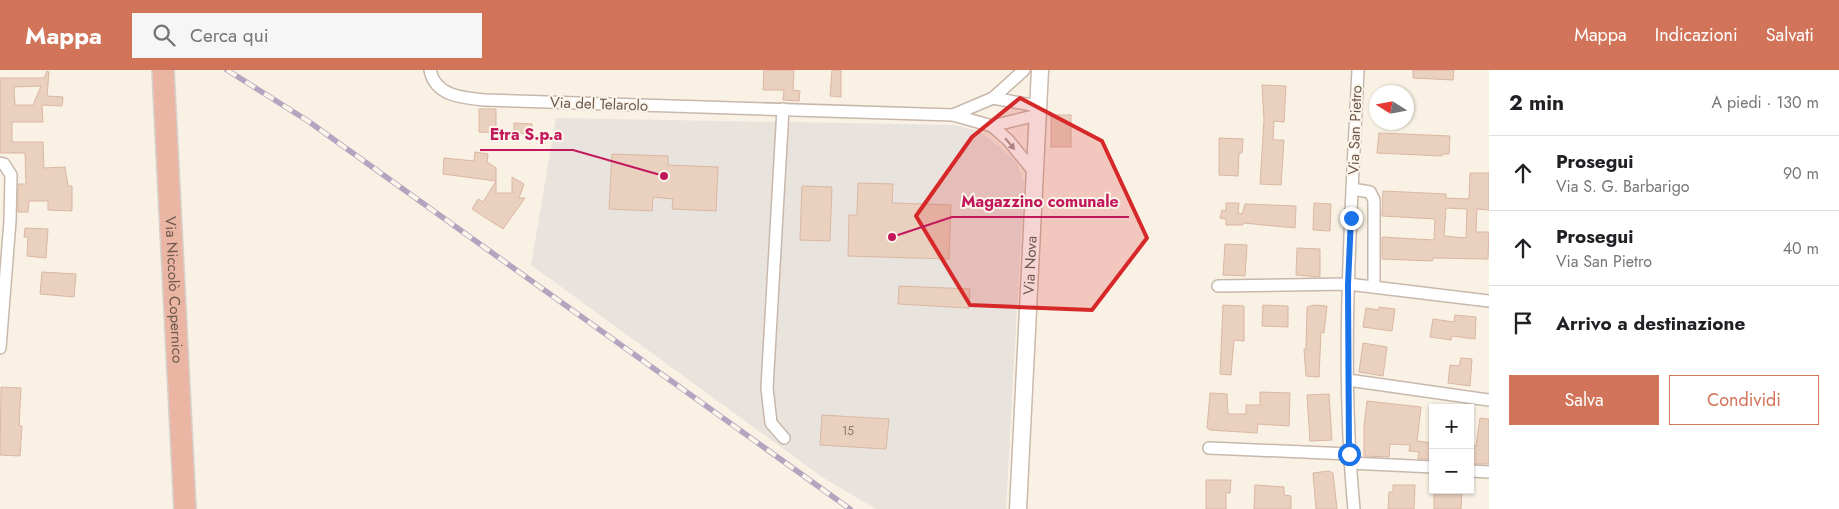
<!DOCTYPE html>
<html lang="it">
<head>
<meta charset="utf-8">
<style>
	body { margin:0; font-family:Jost,sans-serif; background:#f6f6f6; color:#202124 }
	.controls { position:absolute; right:15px; bottom:15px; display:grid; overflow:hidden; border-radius:0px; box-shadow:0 1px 4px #0004 }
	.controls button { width:45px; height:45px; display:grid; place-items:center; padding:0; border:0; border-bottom:1px solid #e0e0e0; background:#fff; color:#202124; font:25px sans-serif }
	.compass { position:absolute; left:1369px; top:15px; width:45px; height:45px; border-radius:50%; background:#fff; box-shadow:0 1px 4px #0004; rotate:281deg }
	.stop { position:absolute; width:15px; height:15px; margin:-11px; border:4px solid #1a73e8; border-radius:50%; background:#fff }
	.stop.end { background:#1a73e8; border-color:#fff; box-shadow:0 1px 5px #0008 }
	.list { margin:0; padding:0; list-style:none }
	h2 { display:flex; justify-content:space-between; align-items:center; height:65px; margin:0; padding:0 20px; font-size:21px }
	h2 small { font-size:16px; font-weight:400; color:#757577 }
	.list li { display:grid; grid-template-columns:32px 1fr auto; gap:15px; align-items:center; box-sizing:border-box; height:75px; padding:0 20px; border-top:1px solid #e0e0e0 }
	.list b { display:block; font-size:19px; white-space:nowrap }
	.list p { margin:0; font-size:16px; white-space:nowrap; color:#757577 }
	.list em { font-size:16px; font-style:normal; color:#757577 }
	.actions { display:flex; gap:10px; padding:15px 20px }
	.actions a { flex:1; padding:11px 0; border:1px solid #d27459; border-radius:0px; text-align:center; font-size:18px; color:#d27459 }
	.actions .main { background:#d27459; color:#fff }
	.icon { flex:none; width:28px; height:28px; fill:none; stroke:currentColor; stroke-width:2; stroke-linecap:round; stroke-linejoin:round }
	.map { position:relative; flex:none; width:1489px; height:439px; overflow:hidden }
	header { display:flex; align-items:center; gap:30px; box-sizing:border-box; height:70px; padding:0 25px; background:#d27459; color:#fff }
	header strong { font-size:24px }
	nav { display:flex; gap:28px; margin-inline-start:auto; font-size:18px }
	.search { width:350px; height:45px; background:#f6f6f6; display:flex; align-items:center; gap:12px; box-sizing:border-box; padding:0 18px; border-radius:0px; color:#757577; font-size:19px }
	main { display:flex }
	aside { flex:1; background:#fff }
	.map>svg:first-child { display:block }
	.industrial { fill:#e9e3de }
	.building { fill:#ead0bf; stroke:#dab7a2; fill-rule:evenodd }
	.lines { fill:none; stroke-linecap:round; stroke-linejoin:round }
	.street-casing { stroke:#c8b8ac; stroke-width:14 }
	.secondary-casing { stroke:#cbb9ab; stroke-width:19 }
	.highway-casing { stroke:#d6d1cd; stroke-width:24 }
	.street { stroke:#fff; stroke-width:11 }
	.secondary { stroke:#fff; stroke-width:16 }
	.highway { stroke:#ebb5a3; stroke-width:21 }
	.rail-casing { stroke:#b3a5c0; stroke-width:5.5 }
	.rail { stroke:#fcf5e9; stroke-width:4; stroke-dasharray:11; stroke-linecap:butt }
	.oneway { fill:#a79b94 }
	.route { stroke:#1a73e8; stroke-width:6 }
	.marked { fill:#d62828; fill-opacity:0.2; stroke:#d62828; stroke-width:4; stroke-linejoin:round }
	.labels { text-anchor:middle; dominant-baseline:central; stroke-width:4; stroke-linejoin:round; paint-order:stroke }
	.number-label { font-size:12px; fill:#8c776a }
	.street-label { font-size:15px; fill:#6d594d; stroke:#fcf5e9 }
	.leader { fill:none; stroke:#c2185b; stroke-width:2 }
	.callout-dot { fill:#c2185b; stroke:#fcf5e9; stroke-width:2 }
	.callout-label { font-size:16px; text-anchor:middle; font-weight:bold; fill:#c2185b; stroke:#fcf5e9; stroke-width:4; stroke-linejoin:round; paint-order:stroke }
</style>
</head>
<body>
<header>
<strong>Mappa</strong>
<div class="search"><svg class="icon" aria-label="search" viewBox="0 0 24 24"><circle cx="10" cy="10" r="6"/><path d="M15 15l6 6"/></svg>Cerca qui</div>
<nav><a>Mappa</a><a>Indicazioni</a><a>Salvati</a></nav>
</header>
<main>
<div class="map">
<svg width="1489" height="439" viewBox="0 0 1489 439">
	<rect width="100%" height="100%" fill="#f9f1e4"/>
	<polygon class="industrial" points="556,48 955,55 979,61 1000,77 1017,93 1024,113 1006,439 876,439 822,407 531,195"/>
	<g class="building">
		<polygon points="764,0 794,0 793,20 800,21 799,31 783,30 784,20 763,20"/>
		<polygon points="832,0 841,0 841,27 830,26"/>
		<polygon points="1413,0 1454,0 1453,10 1413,8"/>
		<path d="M47 1 49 2 47 26 63 27 62 36 42 35 43 52H12V72H43L44 98 65 97 68 116H72V141L48 140V131H29L28 142H18V114H26L25 83H0V8H44ZM41 16 33 35H15L14 17Z"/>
		<polygon points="1262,15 1286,16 1284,52 1274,51 1273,70 1284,70 1281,115 1260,114 1264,50"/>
		<polygon points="479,39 496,39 496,63 479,62"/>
		<rect x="1051" y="45" width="20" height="32"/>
		<polygon points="514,53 532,54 532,64 514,63"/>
		<polygon points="1379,63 1450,66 1449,84 1442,84 1442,86 1377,83"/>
		<polygon points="1219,68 1243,69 1242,83 1239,83 1238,106 1219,105"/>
		<polygon points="475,82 488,84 487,92 496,98 496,111 443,104 444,88 474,91"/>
		<polygon points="612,84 668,86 668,95 718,97 716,141 672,139 673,129 653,127 652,141 609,139"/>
		<path d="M1470 103H1489V140L1477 139 1476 162H1489L1488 189 1433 188 1432 191 1382 189V167L1434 170 1435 149 1382 146 1383 121 1446 124V128L1469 129ZM1446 138 1467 139 1466 168 1444 166Z"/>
		<polygon points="512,107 524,114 519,128 525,128 503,159 472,139 478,129 483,132 496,111 496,123 512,123"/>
		<polygon points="858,113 893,114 892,133 951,135 949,189 848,186 849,145 857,145"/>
		<polygon points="802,116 832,117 830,171 800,170"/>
		<polygon points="1226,133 1239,133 1238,143 1242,144 1245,134 1296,136 1295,158 1243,153 1243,155 1226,155 1226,149 1220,148 1222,140 1226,141"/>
		<polygon points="1314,133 1331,134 1330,161 1313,160"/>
		<polygon points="25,158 48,159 46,188 27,186 28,167 24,167"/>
		<polygon points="1225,174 1247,175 1245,206 1223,205"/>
		<polygon points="1297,178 1320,179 1320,207 1296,205"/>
		<polygon points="42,202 76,204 74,227 40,224"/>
		<polygon points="899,216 970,219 969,238 898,234"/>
		<polygon points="1223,235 1244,236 1244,271 1234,270 1231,305 1220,304"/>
		<polygon points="1263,235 1288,236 1288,257 1262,256"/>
		<polygon points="1314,235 1327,236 1324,263 1321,262 1319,307 1306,306 1304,279 1306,279 1307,237"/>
		<polygon points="1379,237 1395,239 1392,261 1363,257 1366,238 1379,240"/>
		<polygon points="1455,245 1476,247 1475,269 1452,266 1451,270 1430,267 1433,249 1454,252"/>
		<polygon points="1363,273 1387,277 1383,306 1359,302"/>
		<polygon points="1461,288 1472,289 1470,316 1448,313 1450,295 1459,296"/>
		<polygon points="1,317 21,318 19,356 22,356 20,386 0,385"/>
		<polygon points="1260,322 1290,323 1289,356 1258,354 1257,363 1210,360 1207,358 1210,323 1227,324 1228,344 1246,344 1246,335 1260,335"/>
		<polygon points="1329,324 1332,370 1310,371 1307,325"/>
		<polygon points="1367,331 1421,337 1417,371 1433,373 1433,389 1418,389 1419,382 1409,381 1410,375 1390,374 1389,387 1364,386 1364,356"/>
		<polygon points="822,345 889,349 886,379 820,375"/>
		<polygon points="1480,348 1489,349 1489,394 1471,394 1470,375 1476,376"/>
		<polygon points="1329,401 1333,403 1337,439 1316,439 1313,403"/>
		<polygon points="1206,410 1231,410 1230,423 1226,423 1226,439 1206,439"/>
		<polygon points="1255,415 1284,417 1284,425 1291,426 1291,439 1254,439"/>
		<polygon points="1393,415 1415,415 1414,439 1388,439 1389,422 1393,422"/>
		<polygon points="1434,420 1462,420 1461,439 1434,439"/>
	</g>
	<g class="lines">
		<defs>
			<g id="street">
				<path d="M430 0C435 26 462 28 485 30L953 45 992 56 1008 70 1035 103"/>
				<polyline points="993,28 1037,36"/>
				<polyline points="783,39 767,318 771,353 784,368"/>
				<polyline points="953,45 993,28 1024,0"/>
				<polyline points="992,56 1037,45"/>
				<polyline points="0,93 4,94 11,105 10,151 0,278"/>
				<polyline points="1352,119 1370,122 1374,130 1374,217"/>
				<polyline points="1218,216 1348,214 1489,231"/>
				<polyline points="1348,310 1489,330"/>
				<polyline points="1209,378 1349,384"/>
				<polyline points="1350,393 1433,397"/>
				<polyline points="1470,401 1489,402"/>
				<path d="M1354 439C1340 293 1351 146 1358 0"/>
			</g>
			<g id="secondary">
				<path id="s1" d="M1018 439 1040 0"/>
			</g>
			<g id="highway">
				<path id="s2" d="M163 0 185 439"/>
			</g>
		</defs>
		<use href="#street" class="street-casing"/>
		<use href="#secondary" class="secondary-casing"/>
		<use href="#highway" class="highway-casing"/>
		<use href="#street" class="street"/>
		<use href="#secondary" class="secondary"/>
		<use href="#highway" class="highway"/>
		<defs>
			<polyline id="rail" points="227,0 308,51 850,439"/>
		</defs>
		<use href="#rail" class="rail-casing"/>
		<use href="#rail" class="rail"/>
	</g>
	<defs><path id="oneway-solid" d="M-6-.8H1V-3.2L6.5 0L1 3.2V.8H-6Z" transform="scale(1.25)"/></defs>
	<use class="oneway" href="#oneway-solid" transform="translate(1010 74) rotate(50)"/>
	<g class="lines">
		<polyline class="route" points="1349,384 1348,214 1351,148"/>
	</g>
	<path class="marked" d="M1020 28 1102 71 1147 168 1092 240 970 235 916 146 972 67Z"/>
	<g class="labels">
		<g class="number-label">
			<text x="848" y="361">15</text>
		</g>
		<g class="street-label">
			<text transform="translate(599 34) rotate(2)">Via del Telarolo</text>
			<text transform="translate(1355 60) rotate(-88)">Via San Pietro</text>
			<text stroke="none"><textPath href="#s1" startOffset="244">Via Nova</textPath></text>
			<text stroke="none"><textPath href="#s2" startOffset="220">Via Niccolò Copernico</textPath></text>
		</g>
	</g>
	<path class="leader" d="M664 106L573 80H480M892 167L952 147H1129"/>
	<g class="callout-dot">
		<circle cx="664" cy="106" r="5"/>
		<circle cx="892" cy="167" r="5"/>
	</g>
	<g class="callout-label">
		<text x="526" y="70">Etra S.p.a</text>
		<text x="1040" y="137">Magazzino comunale</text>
	</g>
</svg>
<div class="controls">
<button>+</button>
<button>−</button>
</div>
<svg class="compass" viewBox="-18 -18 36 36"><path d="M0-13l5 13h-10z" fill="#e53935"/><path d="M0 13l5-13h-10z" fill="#757577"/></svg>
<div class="stop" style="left:1349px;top:384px"></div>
<div class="stop end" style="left:1351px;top:148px"></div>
</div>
<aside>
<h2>2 min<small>A piedi · 130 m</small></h2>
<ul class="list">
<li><svg class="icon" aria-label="ahead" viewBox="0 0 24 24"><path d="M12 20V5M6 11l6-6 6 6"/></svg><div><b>Prosegui</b><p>Via S. G. Barbarigo</p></div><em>90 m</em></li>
<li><svg class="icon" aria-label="ahead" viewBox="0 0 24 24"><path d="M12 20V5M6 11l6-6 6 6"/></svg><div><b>Prosegui</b><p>Via San Pietro</p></div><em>40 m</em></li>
<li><svg class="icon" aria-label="arrive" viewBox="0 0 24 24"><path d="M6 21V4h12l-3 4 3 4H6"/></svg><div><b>Arrivo a destinazione</b></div></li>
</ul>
<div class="actions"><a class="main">Salva</a><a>Condividi</a></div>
</aside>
</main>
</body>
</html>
